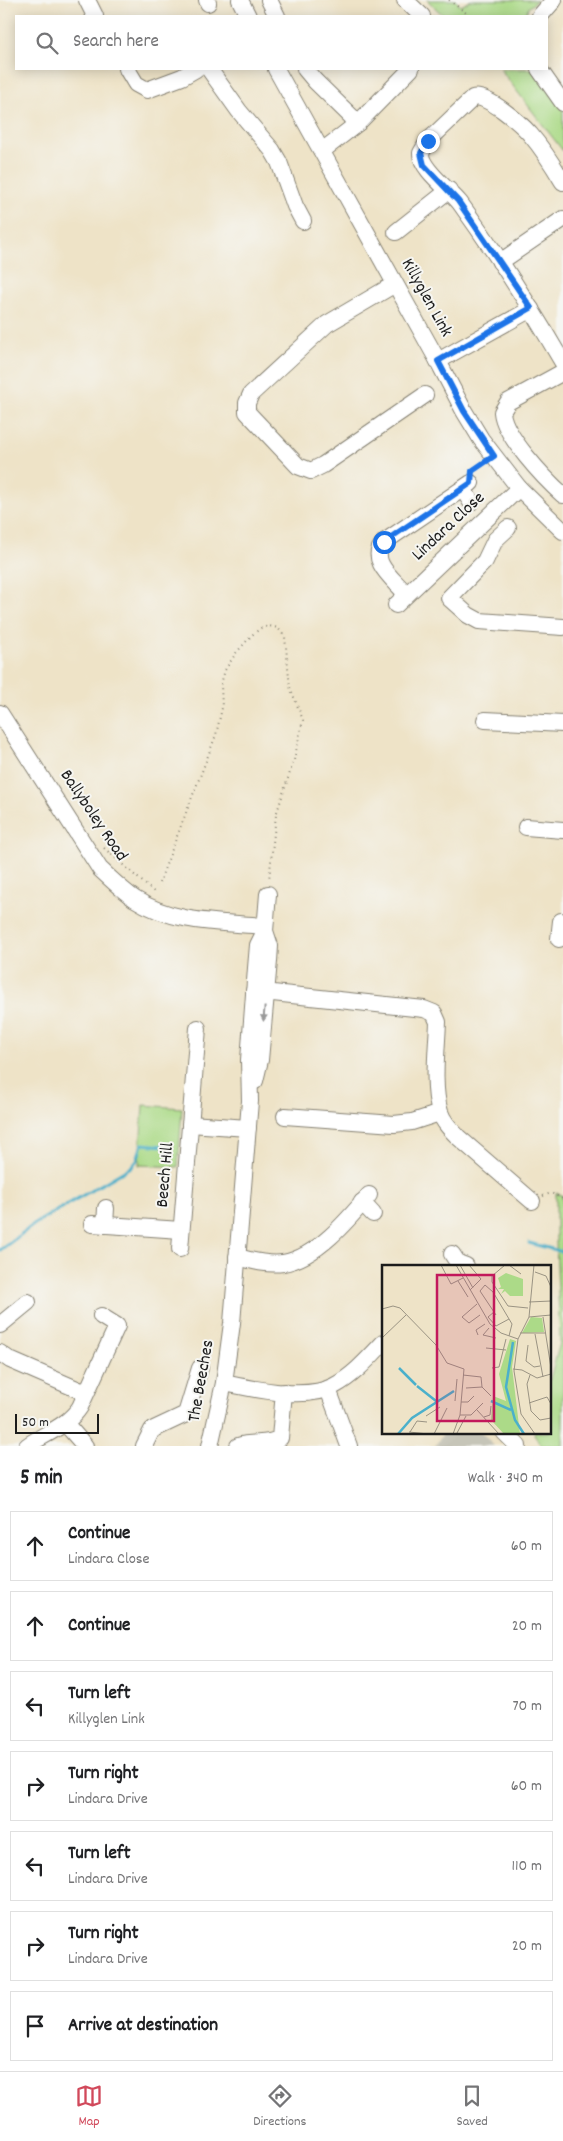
<!DOCTYPE html>
<html lang="en">
<head>
<meta charset="utf-8">
<style>
	body { margin:0; font-family:Dekko,sans-serif; background:#f2f2f2; color:#202124 }
	.scale { position:absolute; left:15px; bottom:12px; width:84px; box-sizing:border-box; padding-left:5px; border:2px solid #1c1c1c; border-top:0; font-size:14px; line-height:18px; white-space:nowrap; color:#1c1c1c; -webkit-text-stroke:4px #f6f6f2; paint-order:stroke }
	.stop { position:absolute; width:15px; height:15px; margin:-11px; border:4px solid #1a73e8; border-radius:50%; background:#fff }
	.stop.end { background:#1a73e8; border-color:#fff; box-shadow:0 1px 5px #0008 }
	.list { margin:0; padding:0; list-style:none }
	h2 { display:flex; justify-content:space-between; align-items:center; height:65px; margin:0; padding:0 20px; font-size:21px }
	h2 small { font-size:16px; font-weight:400; color:#757577 }
	.list li { display:grid; grid-template-columns:32px 1fr auto; gap:15px; align-items:center; box-sizing:border-box; height:70px; margin:0 10px 10px; padding:0 10px; border:1px solid #e0e0e0; border-radius:0px }
	.list b { display:block; font-size:19px; white-space:nowrap }
	.list p { margin:0; font-size:16px; white-space:nowrap; color:#757577 }
	.list em { font-size:16px; font-style:normal; color:#757577 }
	.icon { flex:none; width:28px; height:28px; fill:none; stroke:currentColor; stroke-width:2; stroke-linecap:round; stroke-linejoin:round }
	.map { position:relative; flex:none; width:563px; height:1446px; overflow:hidden }
	.search { position:absolute; background:#fff; box-shadow:0 2px 12px #0003; left:15px; right:15px; top:15px; height:55px; display:flex; align-items:center; gap:12px; box-sizing:border-box; padding:0 18px; border-radius:0px; color:#757577; font-size:19px }
	.sheet { height:625px; background:#fff }
	nav { display:flex; justify-content:space-around; align-items:center; box-sizing:border-box; height:70px; border-top:1px solid #e0e0e0; background:#fff; font-size:14px; color:#757577 }
	nav a { display:grid; justify-items:center; gap:2px }
	nav .on { color:#d1495b }
	.map>svg:first-child { display:block }
	.industrial { fill:#c6c5b8 }
	.green { fill:#acda88; stroke:#647b52 }
	.lines { fill:none; stroke-linecap:round; stroke-linejoin:round }
	.stream { stroke:#4bb0cb; stroke-width:3 }
	.minor-casing { stroke:#858072; stroke-width:18 }
	.path { stroke:#858072; stroke-width:2; stroke-dasharray:1 4; stroke-linecap:butt }
	.minor { stroke:#fff; stroke-width:16 }
	.oneway { fill:#999 }
	.route { stroke:#1a73e8; stroke-width:6 }
	.labels { text-anchor:middle; dominant-baseline:central; stroke-width:4; stroke-linejoin:round; paint-order:stroke }
	.street-label { font-size:18px; fill:#1c1c1c; stroke:#f6f6f2 }
	.inset-river { fill:none; stroke:#4bb0cb; stroke-width:2.5 }
	.inset-road { fill:none; stroke:#9a9383; stroke-width:1 }
	.view { fill:#c2185b; fill-opacity:0.15; stroke:#c2185b; stroke-width:2.5 }
	.inset-edge { fill:none; stroke:#1c1c1c; stroke-width:2.5 }
</style>
</head>
<body>
<div class="map">
<svg width="563" height="1446" viewBox="0 0 563 1446">
	<rect width="100%" height="100%" fill="#f6f6f2"/>
	<filter id="ink" filterUnits="userSpaceOnUse"><feTurbulence type="fractalNoise" baseFrequency=".02" numOctaves="2"/><feDisplacementMap in="SourceGraphic" scale="10" xChannelSelector="R" yChannelSelector="G"/><feConvolveMatrix kernelMatrix="1 2 1 2 8 2 1 2 1" color-interpolation-filters="sRGB"/></filter>
	<filter id="wash" filterUnits="userSpaceOnUse"><feTurbulence type="fractalNoise" baseFrequency=".0096" numOctaves="4" result="noise"/><feDisplacementMap in="SourceGraphic" scale="20" xChannelSelector="R" yChannelSelector="G"/><feGaussianBlur stdDeviation="1.12" result="paint"/><feColorMatrix in="noise" values="0 0 0 0 0 0 0 0 0 0 0 0 0 0 0 0 0 1.4 0 .05"/><feComposite in="paint" operator="in"/></filter>
	<g filter="url(#wash)">
		<rect width="100%" height="100%" fill="#eee3c7"/>
		<polygon class="industrial" points="444,1432 481,1432 494,1446 435,1446"/>
		<g class="green">
			<polygon points="427,0 455,0 461,6 471,0 537,0 528,8 525,16 444,16"/>
			<polygon points="500,69 537,69 563,107 563,151"/>
			<polygon points="143,1105 182,1108 178,1167 139,1165"/>
			<polygon points="556,1193 563,1196 563,1446 542,1446 534,1435 535,1432 549,1432 549,1382 560,1343 556,1242"/>
		</g>
		<g class="lines">
			<g class="stream">
				<polyline points="529,1243 563,1252"/>
				<polyline points="0,1250 36,1223 131,1167 137,1160 142,1144 164,1146"/>
			</g>
		</g>
	</g>
	<g filter="url(#ink)">
		<g class="lines">
			<defs>
				<g id="minor">
					<polyline points="87,0 95,16"/>
					<polyline points="207,0 208,3"/>
					<polyline points="240,0 248,16"/>
					<polyline points="269,0 277,16"/>
					<polyline points="405,0 422,16"/>
					<polyline points="540,16 554,0"/>
					<polyline points="127,69 136,84 147,90 182,77 196,69"/>
					<polyline points="209,69 239,111 272,150 279,162 295,206 303,221"/>
					<polyline points="276,69 438,361 464,411 481,439 519,488 563,531"/>
					<polyline points="305,69 315,81 358,123"/>
					<polyline points="539,69 563,103"/>
					<polyline points="322,151 358,123 411,69"/>
					<path d="M563 182C553 165 542 148 530 134 521 124 486 93 473 98L428 141 421 153C420 169 450 190 460 203 497 254 531 308 563 363"/>
					<polyline points="396,232 449,190"/>
					<polyline points="500,262 563,219"/>
					<polyline points="395,284 327,324 251,394 247,403 247,412 298,466 311,471 323,465 425,395"/>
					<polyline points="438,361 531,309"/>
					<path d="M563 372 508 402 502 412C504 436 545 479 563 495"/>
					<polyline points="463,489 471,502"/>
					<polyline points="508,528 495,540 485,561 449,598 468,615 479,621 563,627"/>
					<path d="M406 594C395 580 367 561 384 542L471 483"/>
					<polyline points="396,605 519,488"/>
					<path d="M0 713 100 869C111 879 122 890 135 899 174 924 221 922 265 926"/>
					<polyline points="485,720 563,724"/>
					<polyline points="526,827 563,830"/>
					<polyline points="559,939 561,921"/>
					<path d="M254 991 424 1009 434 1013 438 1022C437 1048 432 1087 440 1112 443 1122 451 1130 458 1137L532 1201"/>
					<polyline points="255,1081 260,1060 269,961 270,946 265,931 268,894"/>
					<polyline points="285,1116 394,1124 412,1122 440,1113"/>
					<polyline points="190,1124 248,1128"/>
					<polyline points="362,1202 373,1214"/>
					<polyline points="92,1224 181,1230"/>
					<polyline points="105,1225 106,1208"/>
					<polyline points="180,1249 198,1028"/>
					<polyline points="452,1254 458,1263 466,1266"/>
					<path d="M237 1257C252 1261 268 1265 283 1263 316 1258 348 1220 369 1195"/>
					<polyline points="0,1325 28,1302"/>
					<polyline points="0,1353 10,1360 86,1393"/>
					<path d="M224 1383C254 1389 306 1401 334 1386 353 1376 368 1359 383 1343"/>
					<polyline points="328,1389 349,1446"/>
					<polyline points="65,1423 85,1446"/>
					<polyline points="504,1432 518,1446"/>
					<path d="M27 1446C44 1434 68 1426 80 1407L117 1326 101 1316"/>
					<polyline points="144,1446 152,1430 186,1414 200,1368"/>
					<polyline points="210,1446 224,1383 232,1323 250,1101 249,1060 256,968 258,945 265,931"/>
					<path d="M238 1446C253 1441 268 1446 280 1438L284 1392"/>
				</g>
			</defs>
			<use href="#minor" class="minor-casing"/>
			<g class="path">
				<polyline points="449,0 470,16"/>
				<polyline points="474,469 483,463"/>
				<polyline points="104,848 155,893"/>
				<polyline points="159,883 216,735 222,708 221,684 225,670 236,653 252,635 261,628 269,626 278,628 285,637 290,687 303,720 294,760 276,815 269,880"/>
				<polyline points="543,1196 551,1193 563,1199"/>
			</g>
			<use href="#minor" class="minor"/>
		</g>
		<defs><path id="oneway-solid" d="M-6-.8H1V-3.2L6.5 0L1 3.2V.8H-6Z" transform="scale(1.25)"/></defs>
		<use class="oneway" href="#oneway-solid" transform="translate(264 1014) rotate(95)"/>
	</g>
	<g class="lines" filter="url(#ink)">
		<polyline class="route" points="384,542 471,483 472,471 494,456 464,411 438,361 531,308 458,201 424,165 421,153 428,141"/>
	</g>
	<g class="labels">
		<g class="street-label">
			<text transform="translate(426 298) rotate(61)">Killyglen Link</text>
			<text transform="translate(449 527) rotate(-43)">Lindara Close</text>
			<text transform="translate(93 816) rotate(56)">Ballyboley Road</text>
			<text transform="translate(166 1175) rotate(-85)">Beech Hill</text>
			<text transform="translate(202 1381) rotate(-80)">The Beeches</text>
		</g>
	</g>
	<g transform="translate(382 1265)">
		<rect width="169" height="169" fill="#eee3c7"/>
		<path d="M124 8 141 14V31H128L123 26 119 29 122 24H116L119 22 116 13ZM149 52 160 53 162 67 140 68ZM128 74 134 76 130 102 138 169H122L109 155 111 131 124 136 117 109Z" fill="#acda88"/>
		<path class="inset-river" d="M131 77 124 122 133 155 142 169M17 103 34 120M35 121 54 136M109 136 129 145M16 169 30 153 72 126"/>
		<path class="inset-road" d="M59 0 69 19 81 13M74 0 108 59 119 68 136 74M78 0 91 23M87 0 99 14 88 25M123 0 110 11V17L126 41 146 43M127 0 139 9M153 7 164 11 169 22M76 16 86 32M147 37 169 36M95 39 80 52 87 58 98 50M0 44 11 41 18 43 54 80 65 98 82 104M112 47 106 52 114 61 127 54M114 50 98 26 103 20 111 27 130 59 127 71M147 52 136 74 132 106 139 149 153 169M147 52 152 0M147 52 169 50M161 52 169 103M107 63 101 70 114 73M138 68H163M153 69 161 112M96 70 94 65 103 59M0 73 24 50M146 80 144 96 152 102 158 101M104 83 124 85M110 103 117 102 124 74M131 104 140 105 155 113 169 109M81 110 99 112 100 122 109 131M148 110 145 119 149 146 158 155 169 153M84 123 100 122M73 136 75 114M79 137H86L92 131M147 138 165 132 169 139M95 145 117 169M78 150H89L101 138M44 151 58 142M102 152 108 150 109 141M27 167 46 169M28 167 35 156 45 157M75 168 84 151M52 169 65 143M71 169 78 150 82 104"/>
		<path class="view" d="M55 10H112V156H55Z"/>
		<rect width="169" height="169" class="inset-edge"/>
	</g>
</svg>
<div class="scale">50 m</div>
<div class="stop" style="left:384px;top:542px"></div>
<div class="stop end" style="left:428px;top:141px"></div>
<div class="search"><svg class="icon" aria-label="search" viewBox="0 0 24 24"><circle cx="10" cy="10" r="6"/><path d="M15 15l6 6"/></svg>Search here</div>
</div>
<section class="sheet">
<h2>5 min<small>Walk · 340 m</small></h2>
<ul class="list">
<li><svg class="icon" aria-label="ahead" viewBox="0 0 24 24"><path d="M12 20V5M6 11l6-6 6 6"/></svg><div><b>Continue</b><p>Lindara Close</p></div><em>60 m</em></li>
<li><svg class="icon" aria-label="ahead" viewBox="0 0 24 24"><path d="M12 20V5M6 11l6-6 6 6"/></svg><div><b>Continue</b></div><em>20 m</em></li>
<li><svg class="icon" aria-label="left" viewBox="0 0 24 24"><path d="M17 20v-9H6M10 6l-5 5 5 5"/></svg><div><b>Turn left</b><p>Killyglen Link</p></div><em>70 m</em></li>
<li><svg class="icon" aria-label="right" viewBox="0 0 24 24"><path d="M7 20v-9h11M14 6l5 5-5 5"/></svg><div><b>Turn right</b><p>Lindara Drive</p></div><em>60 m</em></li>
<li><svg class="icon" aria-label="left" viewBox="0 0 24 24"><path d="M17 20v-9H6M10 6l-5 5 5 5"/></svg><div><b>Turn left</b><p>Lindara Drive</p></div><em>110 m</em></li>
<li><svg class="icon" aria-label="right" viewBox="0 0 24 24"><path d="M7 20v-9h11M14 6l5 5-5 5"/></svg><div><b>Turn right</b><p>Lindara Drive</p></div><em>20 m</em></li>
<li><svg class="icon" aria-label="arrive" viewBox="0 0 24 24"><path d="M6 21V4h12l-3 4 3 4H6"/></svg><div><b>Arrive at destination</b></div></li>
</ul>
</section>
<nav>
<a class="on"><svg class="icon" aria-label="map" viewBox="0 0 24 24"><path d="M3 6l6-2 6 2 6-2v14l-6 2-6-2-6 2zM9 4v14M15 6v14"/></svg>Map</a>
<a><svg class="icon" aria-label="directions" viewBox="0 0 24 24"><path d="M12 3l9 9-9 9-9-9zM9 14v-3h6M13 9l2 2-2 2"/></svg>Directions</a>
<a><svg class="icon" aria-label="saved" viewBox="0 0 24 24"><path d="M7 4h10v16l-5-4-5 4z"/></svg>Saved</a>
</nav>
</body>
</html>
